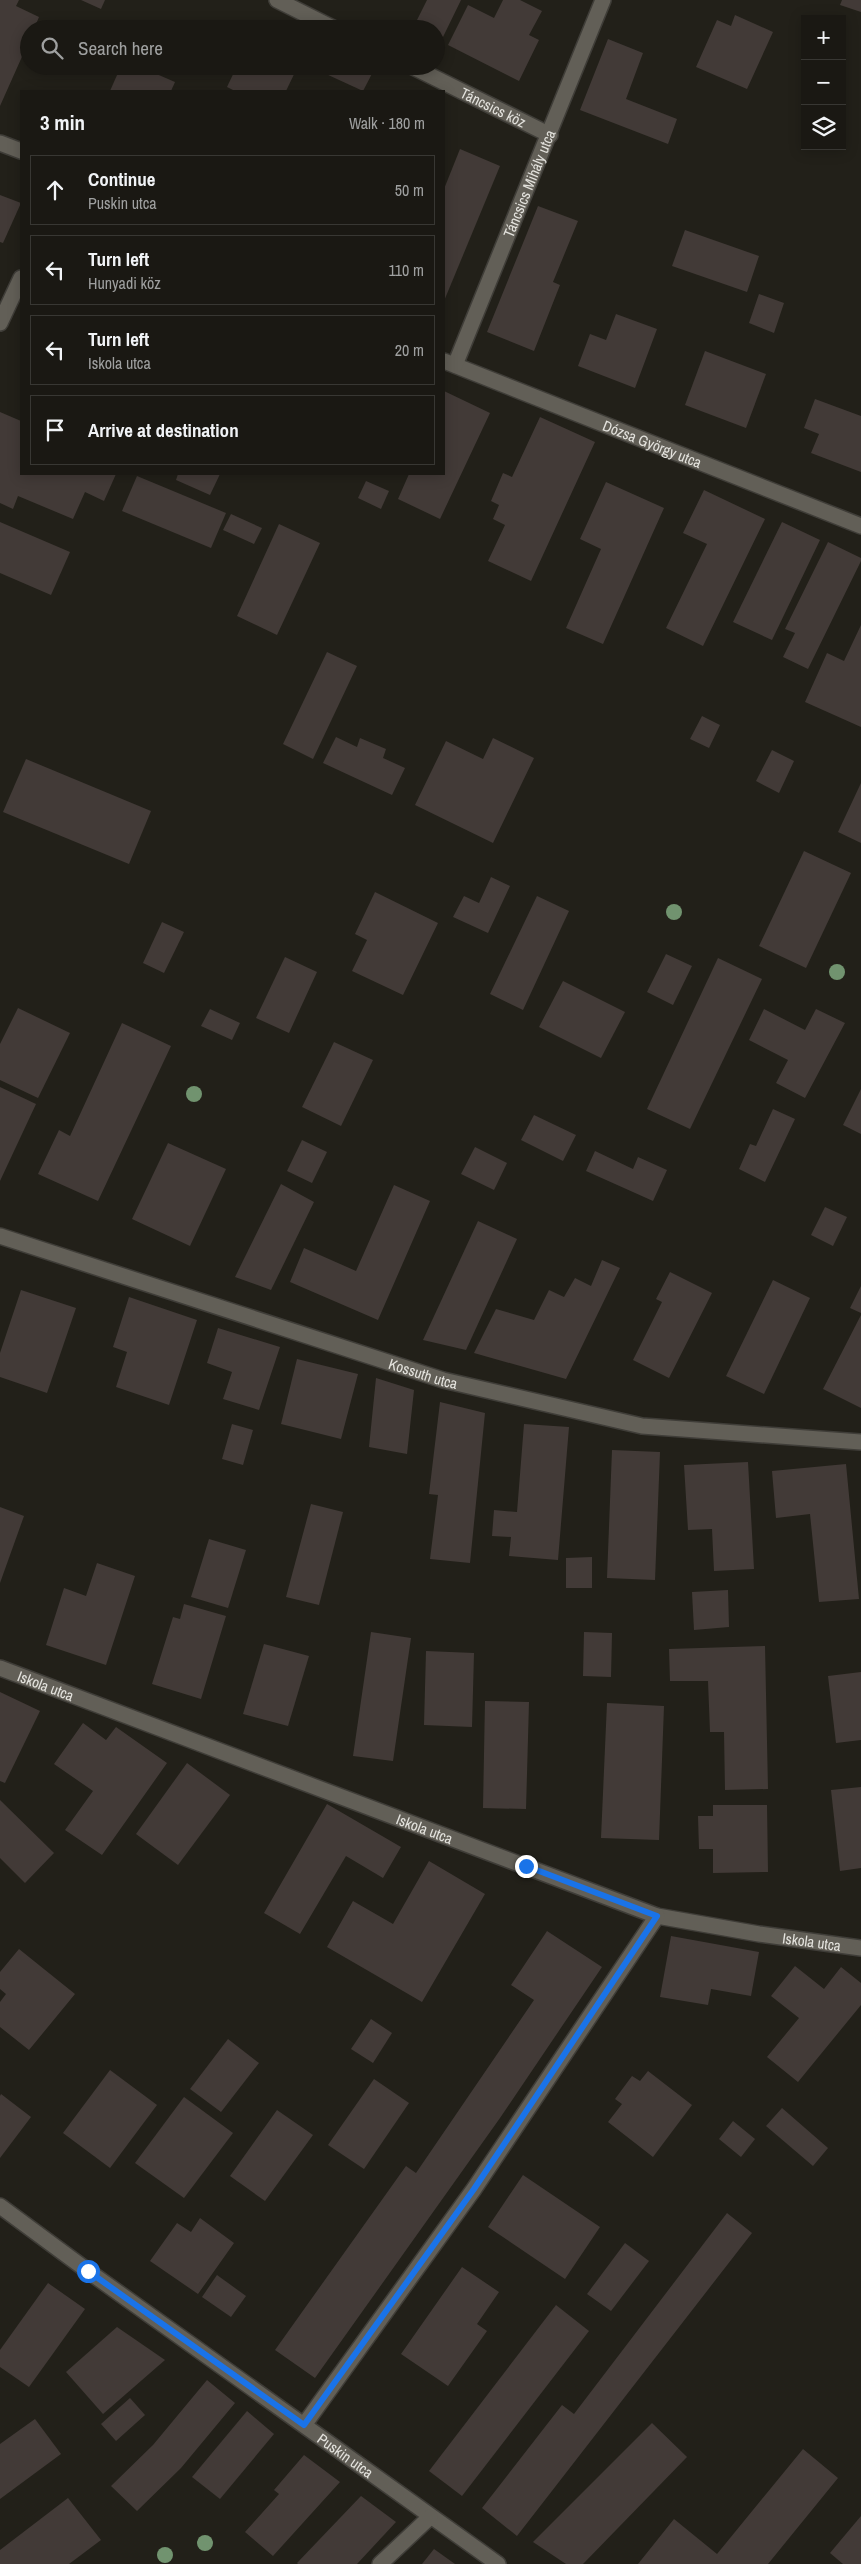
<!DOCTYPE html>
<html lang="en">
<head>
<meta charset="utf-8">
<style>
	body { margin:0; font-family:"Archivo Narrow",sans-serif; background:#272521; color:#f1f3f6 }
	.controls { position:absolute; right:15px; top:15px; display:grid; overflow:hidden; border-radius:0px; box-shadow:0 2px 12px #0003 }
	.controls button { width:45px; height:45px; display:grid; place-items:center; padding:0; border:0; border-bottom:1px solid #383733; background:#1a1813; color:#f1f3f6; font:25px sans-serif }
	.stop { position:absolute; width:15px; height:15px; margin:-11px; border:4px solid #1a73e8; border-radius:50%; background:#fff }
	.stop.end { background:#1a73e8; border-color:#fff; box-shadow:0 1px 5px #0008 }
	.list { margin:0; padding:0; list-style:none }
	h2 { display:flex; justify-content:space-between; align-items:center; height:65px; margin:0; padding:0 20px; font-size:21px }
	h2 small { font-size:16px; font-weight:400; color:#9fa0a0 }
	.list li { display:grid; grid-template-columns:32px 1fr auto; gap:15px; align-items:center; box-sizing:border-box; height:70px; margin:0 10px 10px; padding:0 10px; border:1px solid #383733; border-radius:0px }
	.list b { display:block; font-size:19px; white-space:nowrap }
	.list p { margin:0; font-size:16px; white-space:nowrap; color:#9fa0a0 }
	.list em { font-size:16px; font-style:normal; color:#9fa0a0 }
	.icon { flex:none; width:28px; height:28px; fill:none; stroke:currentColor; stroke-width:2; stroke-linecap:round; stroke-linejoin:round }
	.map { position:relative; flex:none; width:861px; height:2564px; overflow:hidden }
	.search { position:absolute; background:#1a1813; box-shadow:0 2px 12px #0003; left:20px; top:20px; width:425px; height:55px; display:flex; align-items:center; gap:12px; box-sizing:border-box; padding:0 18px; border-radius:28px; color:#9fa0a0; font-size:19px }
	.panel { position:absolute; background:#1a1813; box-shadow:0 2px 12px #0003; left:20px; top:90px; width:425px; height:385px; border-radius:0px }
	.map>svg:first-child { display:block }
	.building { fill:#423a37 }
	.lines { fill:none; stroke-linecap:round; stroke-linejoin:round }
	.minor-casing { stroke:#3f3d38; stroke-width:18 }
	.minor { stroke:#625f57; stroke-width:15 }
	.tree { fill:#71936f }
	.route { stroke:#1a73e8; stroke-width:6 }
	.labels { text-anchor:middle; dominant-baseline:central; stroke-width:4; stroke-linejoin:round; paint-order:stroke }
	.street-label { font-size:15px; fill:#e4e3de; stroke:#222019 }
</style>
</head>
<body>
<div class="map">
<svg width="861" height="2564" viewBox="0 0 861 2564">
	<rect width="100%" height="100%" fill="#222019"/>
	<g class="building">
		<polygon points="0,0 19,0 16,6 39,17 34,29 29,29 29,41 0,106"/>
		<polygon points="81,0 105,0 101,9"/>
		<polygon points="427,0 461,0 443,37 436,34 436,29 425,29 415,24"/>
		<polygon points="503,0 520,0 542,11 529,35 539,40 519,81 448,45 468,5 494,18"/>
		<polygon points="842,0 861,0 861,12 840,5"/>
		<polygon points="735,15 773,32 747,89 696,67 717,20 731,26"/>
		<polygon points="278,20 299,29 274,29"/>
		<polygon points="608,39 643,53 626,99 677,119 668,144 580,110"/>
		<polygon points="121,66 138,66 175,82 171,91 110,91"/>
		<polygon points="237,66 298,66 286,91 235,91 227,87"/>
		<polygon points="314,66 376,66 363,91 313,68"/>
		<polygon points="460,149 500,166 444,301 444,189"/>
		<polygon points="0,195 21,203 3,243 0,242"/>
		<polygon points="538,206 578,221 553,282 560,285 534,351 487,332"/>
		<polygon points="685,230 759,256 747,292 672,266"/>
		<polygon points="759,294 784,303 774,333 749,323"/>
		<polygon points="616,314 657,329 635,388 578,366 590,334 606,340"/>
		<polygon points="705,351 766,374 746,428 685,405"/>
		<polygon points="444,391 490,413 440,519 398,499 409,474 444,474"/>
		<polygon points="815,399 861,416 861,472 811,453 819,434 804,428"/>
		<polygon points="0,412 21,421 21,474 116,474 104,501 85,492 73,519 18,496 13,509 0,503"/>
		<polygon points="540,417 595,442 531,581 488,561 505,525 493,519 499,505 491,501 503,473 512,477"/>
		<polygon points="178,474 220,474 210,495 176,480"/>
		<polygon points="137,476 226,513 211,548 122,511"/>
		<polygon points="366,481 389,491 381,509 358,498"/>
		<polygon points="606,482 664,508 603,644 566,628 601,549 580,539"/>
		<polygon points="704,490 765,519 703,646 666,628 707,544 683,533"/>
		<polygon points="231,514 262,528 254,544 223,530"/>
		<polygon points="0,522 70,552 51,595 0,573"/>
		<polygon points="782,522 820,540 772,640 733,622"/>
		<polygon points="279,524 320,543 277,635 237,616"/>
		<polygon points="828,542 861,558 861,561 808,669 783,657 795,633 785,629"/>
		<polygon points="861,625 861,727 805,702 827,653 844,661"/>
		<polygon points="327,652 357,666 313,759 283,744"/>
		<polygon points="702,716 720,725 709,748 690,739"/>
		<polygon points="336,737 357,747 360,738 386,749 383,758 405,768 392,795 323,763"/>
		<polygon points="493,738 534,758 493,843 415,805 446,741 483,759"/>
		<polygon points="772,750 794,761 779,793 756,781"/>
		<polygon points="26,759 151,811 129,864 3,812"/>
		<polygon points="861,783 861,843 838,832"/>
		<polygon points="804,851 851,873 806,968 759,946"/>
		<polygon points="491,877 510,886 488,933 453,917 464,896 479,903"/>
		<polygon points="375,892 438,923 403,995 352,971 367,940 355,934"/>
		<polygon points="537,896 569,911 523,1010 490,994"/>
		<polygon points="162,922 184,932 164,973 143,963"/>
		<polygon points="666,954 692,966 673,1005 647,992"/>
		<polygon points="285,957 317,972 289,1033 256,1018"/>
		<polygon points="718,958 762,979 690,1129 647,1109"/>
		<polygon points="563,981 625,1012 601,1058 539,1027"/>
		<polygon points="18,1008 70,1033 38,1098 0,1080 0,1044"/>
		<polygon points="210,1009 240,1023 232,1040 201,1026"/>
		<polygon points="764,1009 805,1030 816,1009 845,1023 805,1098 776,1083 788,1060 749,1040"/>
		<polygon points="122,1023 171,1046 98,1201 38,1174 59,1130 70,1136"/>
		<polygon points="334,1042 373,1060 341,1126 302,1107"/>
		<polygon points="0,1087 36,1104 0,1181"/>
		<polygon points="861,1089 861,1134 843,1125"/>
		<polygon points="773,1109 795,1119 765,1182 739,1169 750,1144 756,1146"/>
		<polygon points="534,1115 576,1135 563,1161 521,1140"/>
		<polygon points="302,1140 327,1152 312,1183 287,1171"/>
		<polygon points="168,1143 226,1169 190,1246 132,1219"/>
		<polygon points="475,1147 507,1163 494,1190 461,1174"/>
		<polygon points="595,1151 633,1169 638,1157 667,1170 653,1201 586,1171"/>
		<polygon points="281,1184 314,1202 271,1290 235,1277"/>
		<polygon points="394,1185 430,1201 378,1320 290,1282 304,1248 356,1271"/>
		<polygon points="825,1207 847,1217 833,1246 811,1235"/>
		<polygon points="478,1221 517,1239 466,1350 423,1340"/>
		<polygon points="602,1260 620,1268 566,1379 474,1353 496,1309 534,1320 549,1290 564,1297 575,1278 591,1286"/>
		<polygon points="670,1272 712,1293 669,1378 633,1360 662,1302 656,1299"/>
		<polygon points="773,1280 810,1298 764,1394 726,1376"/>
		<polygon points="861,1286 861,1313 850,1308"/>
		<polygon points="21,1290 76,1308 47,1393 0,1377 0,1353"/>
		<polygon points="129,1297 197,1320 169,1405 116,1387 127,1352 113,1347"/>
		<polygon points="861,1315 861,1408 823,1389"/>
		<polygon points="218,1328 280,1347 259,1410 223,1399 232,1372 207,1363"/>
		<polygon points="297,1359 358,1374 341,1439 281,1424"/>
		<polygon points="376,1378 414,1390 407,1454 369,1447"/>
		<polygon points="440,1402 485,1413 470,1563 430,1559 438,1495 429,1494"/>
		<polygon points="232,1424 253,1430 243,1465 222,1459"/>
		<polygon points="524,1424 569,1427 558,1560 509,1556 511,1537 492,1536 494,1510 517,1512"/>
		<polygon points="612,1450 660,1452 655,1580 607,1578"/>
		<polygon points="748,1462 754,1569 714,1571 712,1529 688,1530 684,1465"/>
		<polygon points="846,1464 859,1599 819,1602 810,1514 776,1518 772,1471"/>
		<polygon points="311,1504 343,1512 319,1605 286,1597"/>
		<polygon points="0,1507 24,1516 0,1583"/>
		<polygon points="209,1539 246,1550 228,1608 191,1597"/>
		<polygon points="592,1557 592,1588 566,1588 566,1558"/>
		<polygon points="97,1563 135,1576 106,1665 46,1645 64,1588 86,1596"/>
		<polygon points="728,1590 729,1627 694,1630 692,1592"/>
		<polygon points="184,1604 226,1616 201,1699 152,1684 173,1617 180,1619"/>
		<polygon points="371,1632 411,1638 393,1761 353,1756"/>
		<polygon points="584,1632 612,1633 611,1677 583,1676"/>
		<polygon points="264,1644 309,1656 288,1726 243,1714"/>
		<polygon points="765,1646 768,1789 725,1790 724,1732 710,1732 708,1681 670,1681 669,1649"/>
		<polygon points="426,1651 474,1653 472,1727 424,1725"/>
		<polygon points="861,1672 861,1740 836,1743 828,1676"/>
		<polygon points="0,1692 40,1711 5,1783 0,1781"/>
		<polygon points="485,1701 529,1702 526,1809 483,1808"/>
		<polygon points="607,1703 664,1706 659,1840 601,1838"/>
		<polygon points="83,1723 106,1740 116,1727 167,1763 102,1855 65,1830 93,1791 54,1764"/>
		<polygon points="187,1763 230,1795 178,1865 136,1834"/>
		<polygon points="861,1787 861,1868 840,1871 831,1790"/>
		<polygon points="0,1800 54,1853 25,1883 0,1858"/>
		<polygon points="327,1804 401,1847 383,1878 346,1856 300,1934 264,1913"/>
		<polygon points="713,1805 767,1805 768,1872 713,1873 713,1849 699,1849 698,1816 713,1816"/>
		<polygon points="429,1861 485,1894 422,2002 327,1947 353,1901 393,1924"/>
		<polygon points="547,1931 602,1967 500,2118 315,2378 275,2350 406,2166 416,2173 534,2000 511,1985"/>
		<polygon points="671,1936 759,1952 751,1996 711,1989 708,2005 660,1997"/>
		<polygon points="19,1949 75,1994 29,2050 0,2027 0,2002 6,1994 0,1989 0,1972"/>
		<polygon points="795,1966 824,1989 841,1967 861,1983 861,2005 798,2082 767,2057 799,2018 771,1996"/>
		<polygon points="371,2019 392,2033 373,2063 351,2049"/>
		<polygon points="228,2039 259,2063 221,2112 190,2089"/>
		<polygon points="110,2070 157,2105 110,2168 63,2133"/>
		<polygon points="648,2071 692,2105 653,2157 608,2122 622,2104 615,2099 632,2076 640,2081"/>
		<polygon points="374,2079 409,2103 364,2169 328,2145"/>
		<polygon points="1,2094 31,2117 0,2158 0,2096"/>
		<polygon points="184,2097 233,2133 184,2198 135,2163"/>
		<polygon points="782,2108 828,2148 813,2166 766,2126"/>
		<polygon points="277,2110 313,2135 265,2201 230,2176"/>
		<polygon points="733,2121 755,2139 741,2157 719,2139"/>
		<polygon points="523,2175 600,2227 565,2279 488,2227"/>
		<polygon points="727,2213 752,2233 517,2536 482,2508 562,2405 574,2414"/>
		<polygon points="200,2218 234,2243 198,2294 150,2261 177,2223 191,2232"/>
		<polygon points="625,2243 649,2261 611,2311 587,2294"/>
		<polygon points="462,2267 499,2292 477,2324 487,2331 448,2386 401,2354"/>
		<polygon points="217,2275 246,2296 231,2317 202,2297"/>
		<polygon points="48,2283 85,2309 29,2387 0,2367 0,2350"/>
		<polygon points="556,2305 589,2331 462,2496 429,2471"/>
		<polygon points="117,2327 165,2360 103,2414 66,2372"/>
		<polygon points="207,2380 235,2403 181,2468 137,2511 111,2486 153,2445"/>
		<polygon points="130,2398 145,2415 116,2441 101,2424"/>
		<polygon points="247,2411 274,2434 220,2499 192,2477"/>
		<polygon points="35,2419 61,2454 0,2499 0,2444"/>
		<polygon points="652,2423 687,2457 583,2564 566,2564 533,2542"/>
		<polygon points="803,2449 838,2478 768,2564 638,2564 674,2519 717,2554"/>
		<polygon points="304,2455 340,2482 273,2556 245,2532 279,2494 274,2490"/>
		<polygon points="361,2496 396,2522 357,2564 298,2564 297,2563"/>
		<polygon points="68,2498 101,2540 69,2564 0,2564 0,2550"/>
		<polygon points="861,2516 861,2564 843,2564 830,2553"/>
		<polygon points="434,2549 455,2564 422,2564"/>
	</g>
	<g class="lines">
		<defs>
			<g id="minor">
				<polyline points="277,0 335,29"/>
				<path id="s1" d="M411 66 550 135"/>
				<polyline points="0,143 21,151"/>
				<polyline points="0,323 21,278"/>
				<path id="s2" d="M444 361 861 526"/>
				<path id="s3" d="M455 365 603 0"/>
				<path id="s4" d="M0 1236 443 1380 642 1426 861 1442"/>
				<path id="s5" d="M0 1668 657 1916 759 1934 861 1948"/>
				<path id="s6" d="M0 2206 88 2271 498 2564"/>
				<polyline points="304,2425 474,2189 657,1916"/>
				<polyline points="380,2564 430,2517"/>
			</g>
		</defs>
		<use href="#minor" class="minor-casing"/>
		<use href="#minor" class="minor"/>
	</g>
	<g class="tree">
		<circle cx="674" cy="912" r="8"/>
		<circle cx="837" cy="972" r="8"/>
		<circle cx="194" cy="1094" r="8"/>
		<circle cx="205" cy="2543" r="8"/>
		<circle cx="165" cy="2555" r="8"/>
	</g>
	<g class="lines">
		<polyline class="route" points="88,2271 304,2425 474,2189 657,1916 526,1866"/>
	</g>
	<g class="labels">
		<g class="street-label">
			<text stroke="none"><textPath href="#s1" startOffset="92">Táncsics köz</textPath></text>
			<text stroke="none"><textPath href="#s3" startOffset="196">Táncsics Mihály utca</textPath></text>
			<text stroke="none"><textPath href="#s2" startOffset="224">Dózsa György utca</textPath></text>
			<text stroke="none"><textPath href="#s4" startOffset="445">Kossuth utca</textPath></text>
			<text stroke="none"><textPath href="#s5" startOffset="49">Iskola utca</textPath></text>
			<text stroke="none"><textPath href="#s5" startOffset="454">Iskola utca</textPath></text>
			<text stroke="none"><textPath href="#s5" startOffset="859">Iskola utca</textPath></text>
			<text stroke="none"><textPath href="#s6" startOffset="426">Puskin utca</textPath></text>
		</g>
	</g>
</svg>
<div class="controls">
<button>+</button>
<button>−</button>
<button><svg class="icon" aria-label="layers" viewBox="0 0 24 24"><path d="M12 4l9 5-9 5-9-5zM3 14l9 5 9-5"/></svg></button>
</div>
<div class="stop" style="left:88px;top:2271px"></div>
<div class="stop end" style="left:526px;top:1866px"></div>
<div class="search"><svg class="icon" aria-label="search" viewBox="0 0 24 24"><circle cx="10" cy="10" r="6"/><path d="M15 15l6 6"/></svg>Search here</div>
<section class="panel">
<h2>3 min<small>Walk · 180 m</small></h2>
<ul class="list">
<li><svg class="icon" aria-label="ahead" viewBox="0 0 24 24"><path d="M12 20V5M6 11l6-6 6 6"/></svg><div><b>Continue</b><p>Puskin utca</p></div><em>50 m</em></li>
<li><svg class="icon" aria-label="left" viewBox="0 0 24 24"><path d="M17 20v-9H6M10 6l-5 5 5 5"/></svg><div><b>Turn left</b><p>Hunyadi köz</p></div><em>110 m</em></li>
<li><svg class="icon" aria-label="left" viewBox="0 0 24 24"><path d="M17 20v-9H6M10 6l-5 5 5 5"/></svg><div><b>Turn left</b><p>Iskola utca</p></div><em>20 m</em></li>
<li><svg class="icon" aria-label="arrive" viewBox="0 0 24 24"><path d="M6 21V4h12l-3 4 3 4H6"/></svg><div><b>Arrive at destination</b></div></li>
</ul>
</section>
</div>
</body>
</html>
